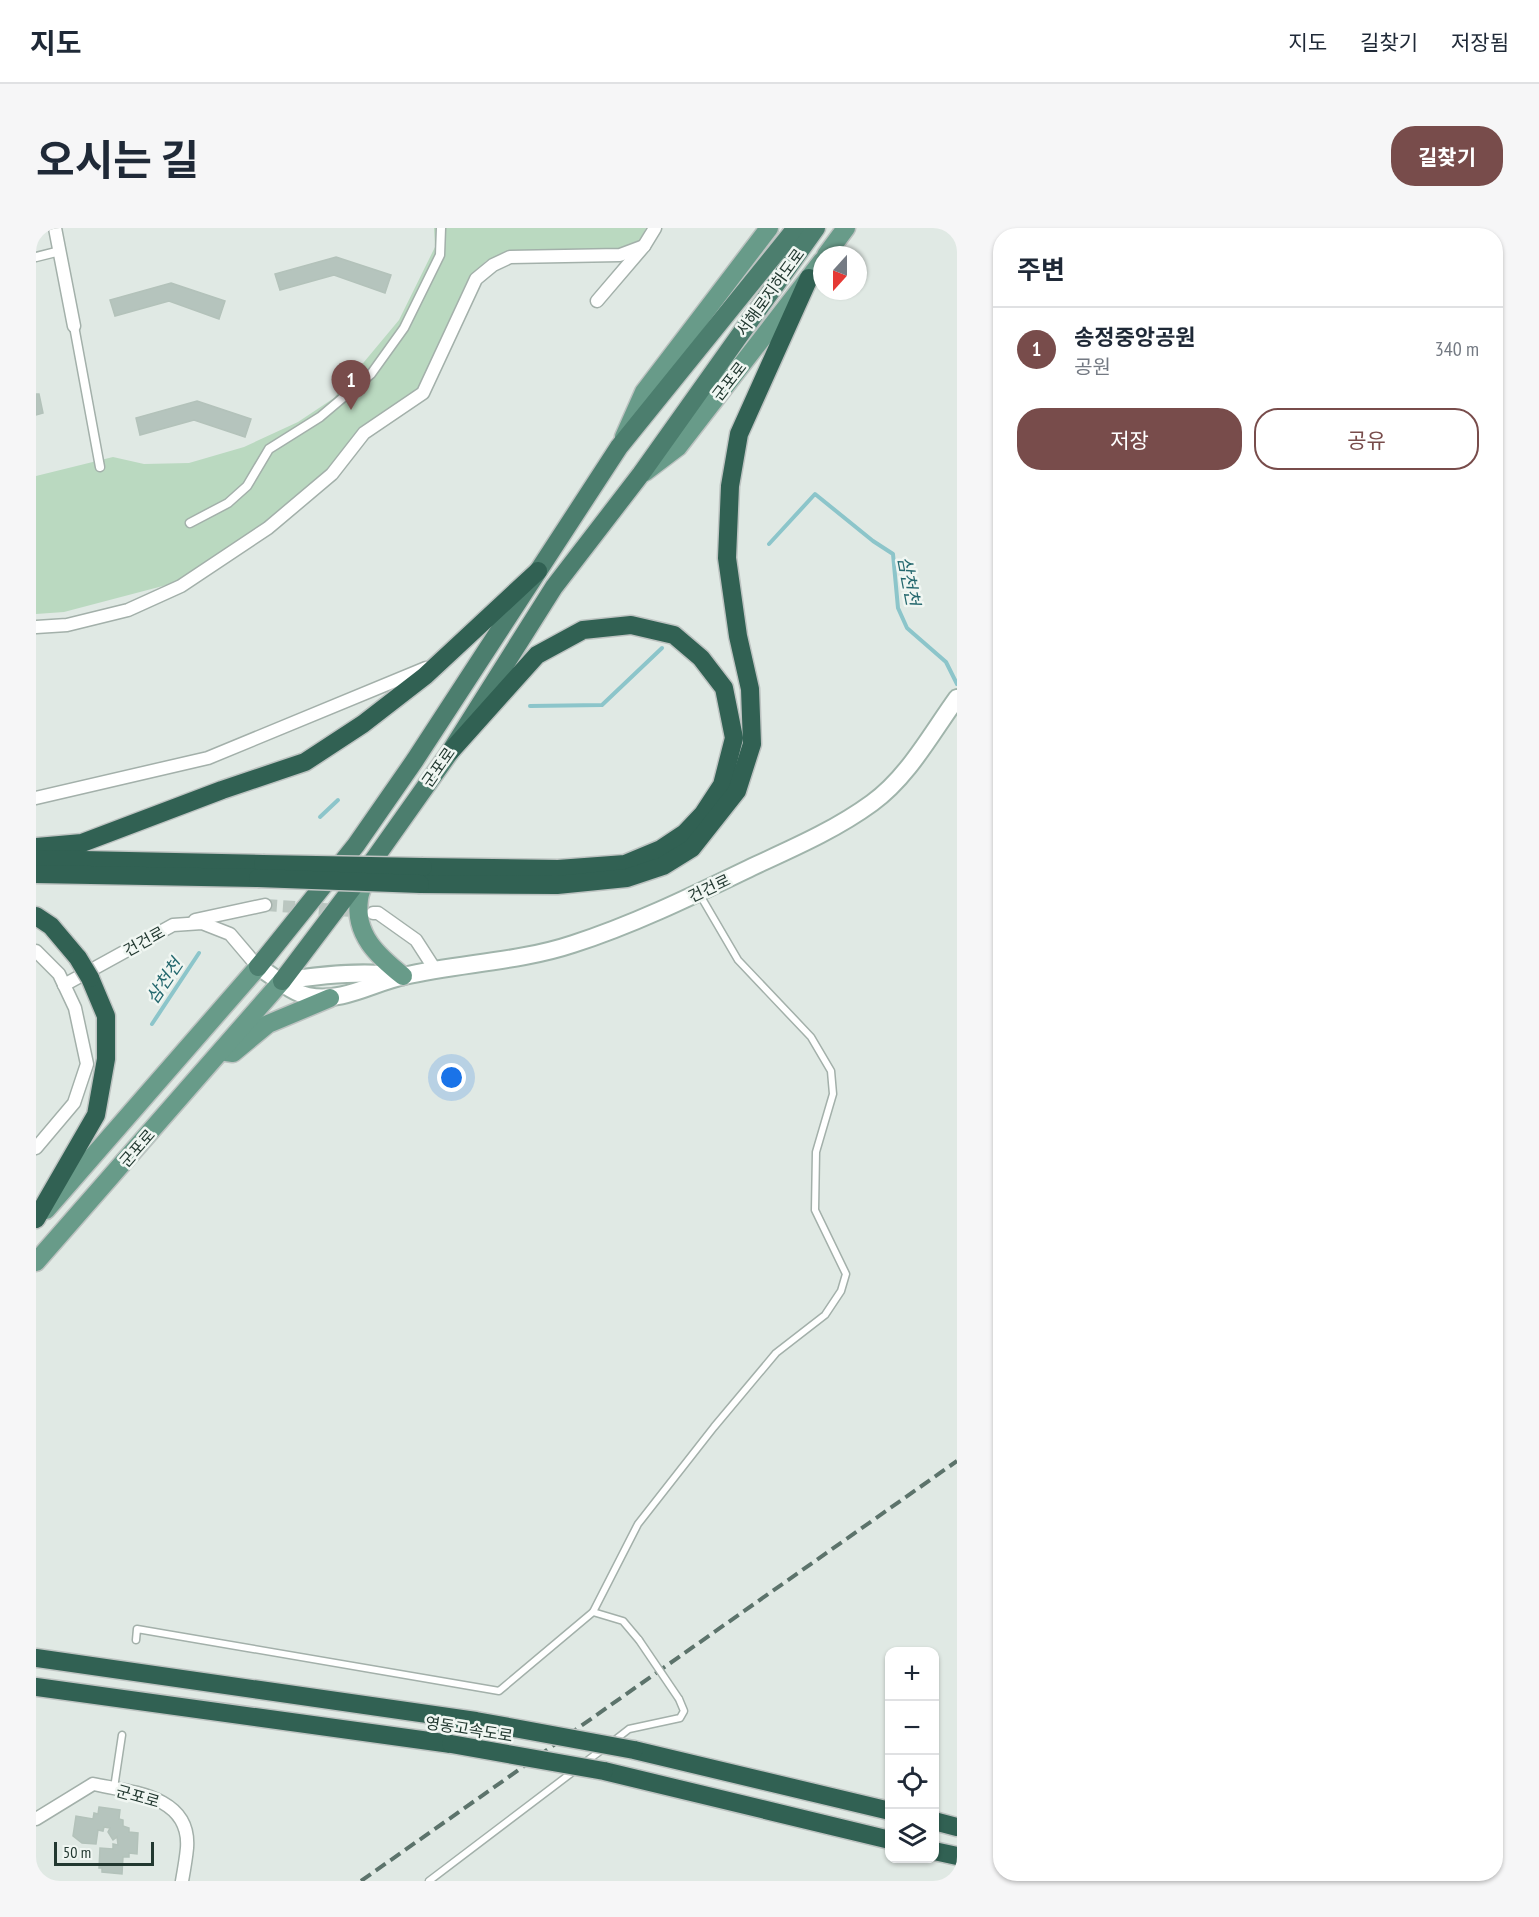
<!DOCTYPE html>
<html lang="ko">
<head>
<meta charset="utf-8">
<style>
	body { margin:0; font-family:"PT Sans Narrow","Noto Sans KR",sans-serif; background:#f6f6f7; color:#1f2937 }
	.controls { position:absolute; right:18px; bottom:18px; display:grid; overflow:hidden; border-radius:12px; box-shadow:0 2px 4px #0004 }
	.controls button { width:54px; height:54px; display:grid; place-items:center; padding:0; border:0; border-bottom:2px solid #e0e1e3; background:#fff; color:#1f2937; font:30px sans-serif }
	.compass { position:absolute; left:777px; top:18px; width:54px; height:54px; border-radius:50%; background:#fff; box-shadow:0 2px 4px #0004; rotate:201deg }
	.scale { position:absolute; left:18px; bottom:15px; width:100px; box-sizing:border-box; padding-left:6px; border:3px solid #223830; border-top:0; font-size:16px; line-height:21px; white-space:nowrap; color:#223830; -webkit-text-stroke:4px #f0f6f2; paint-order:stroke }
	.you { position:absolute; left:416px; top:850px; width:21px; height:21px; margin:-15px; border:4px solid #fff; border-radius:50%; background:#1a73e8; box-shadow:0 0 0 9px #1a73e833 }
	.badge { display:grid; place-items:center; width:39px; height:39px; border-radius:50%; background:#784c4b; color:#fff; font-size:20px; font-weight:700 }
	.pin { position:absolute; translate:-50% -50px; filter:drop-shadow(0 2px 3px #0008) }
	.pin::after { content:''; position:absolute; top:32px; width:21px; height:18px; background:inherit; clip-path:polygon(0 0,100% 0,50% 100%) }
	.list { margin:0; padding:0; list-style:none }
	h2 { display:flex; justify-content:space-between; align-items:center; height:78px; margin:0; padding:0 24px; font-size:26px }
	h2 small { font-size:20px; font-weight:400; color:#747a83 }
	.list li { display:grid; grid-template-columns:39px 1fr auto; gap:18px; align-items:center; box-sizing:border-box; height:84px; padding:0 24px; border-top:2px solid #e0e1e3 }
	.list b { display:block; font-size:22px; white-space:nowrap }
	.list p { margin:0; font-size:20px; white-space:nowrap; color:#747a83 }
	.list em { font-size:20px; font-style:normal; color:#747a83 }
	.actions { display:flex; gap:12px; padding:18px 24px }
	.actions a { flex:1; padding:14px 0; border:2px solid #784c4b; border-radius:24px; text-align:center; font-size:21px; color:#784c4b }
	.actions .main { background:#784c4b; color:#fff }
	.icon { flex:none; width:33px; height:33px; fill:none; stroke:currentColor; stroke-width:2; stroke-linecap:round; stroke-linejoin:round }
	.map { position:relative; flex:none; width:921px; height:1653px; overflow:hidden; border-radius:24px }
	header { display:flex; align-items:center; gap:36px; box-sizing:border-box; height:84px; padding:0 30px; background:#fff; border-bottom:2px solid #e0e1e3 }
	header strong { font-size:28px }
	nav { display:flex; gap:33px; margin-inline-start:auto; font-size:21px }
	.intro { display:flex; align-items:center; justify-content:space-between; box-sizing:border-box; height:144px; padding:0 36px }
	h1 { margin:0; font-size:42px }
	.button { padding:15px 27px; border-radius:24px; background:#784c4b; color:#fff; font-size:21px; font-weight:700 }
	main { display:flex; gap:36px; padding:0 36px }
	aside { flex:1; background:#fff; border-radius:24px; box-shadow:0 2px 4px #0004 }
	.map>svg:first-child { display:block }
	.green { fill:#bad9c0 }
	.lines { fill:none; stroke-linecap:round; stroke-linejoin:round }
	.stream { stroke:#8cc5ca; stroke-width:4 }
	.building { fill:#b5c4bd; stroke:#b3c2ba; stroke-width:1.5 }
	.minor-tunnel { stroke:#bac6c0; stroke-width:12; stroke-dasharray:12 6; stroke-linecap:butt }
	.service-casing { stroke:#a3b0aa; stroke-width:9 }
	.pedestrian-casing { stroke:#a3b0aa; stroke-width:11 }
	.minor-casing { stroke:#a3b0aa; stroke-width:15 }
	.secondary-casing { stroke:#a0b4ab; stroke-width:20 }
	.primary-casing { stroke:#bdc3c1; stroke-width:21 }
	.trunk-casing { stroke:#bdc3c1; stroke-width:21 }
	.motorway-casing { stroke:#bdc3c1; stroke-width:21 }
	.service { stroke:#fff; stroke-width:6 }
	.pedestrian { stroke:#fff; stroke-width:8 }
	.minor { stroke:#fff; stroke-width:12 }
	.secondary { stroke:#fff; stroke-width:16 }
	.primary { stroke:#689b89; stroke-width:18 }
	.trunk { stroke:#4c7e6e; stroke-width:18 }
	.motorway { stroke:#316153; stroke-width:18 }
	.rail { stroke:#5c736b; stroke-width:4; stroke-dasharray:12 6; stroke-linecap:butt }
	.service-bridge-casing { stroke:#a3b0aa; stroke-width:9; stroke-linecap:butt }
	.motorway-bridge-casing { stroke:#bdc3c1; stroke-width:21; stroke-linecap:butt }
	.service-bridge { stroke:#fff; stroke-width:6 }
	.motorway-bridge { stroke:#316153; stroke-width:18 }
	.labels { text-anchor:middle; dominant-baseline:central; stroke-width:5; stroke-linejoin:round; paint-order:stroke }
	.street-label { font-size:16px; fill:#223830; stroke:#f0f6f2 }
	.water-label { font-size:18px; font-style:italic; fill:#23676d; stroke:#f0f6f2 }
</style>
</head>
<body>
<header>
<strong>지도</strong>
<nav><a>지도</a><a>길찾기</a><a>저장됨</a></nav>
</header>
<div class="intro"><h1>오시는 길</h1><a class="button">길찾기</a></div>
<main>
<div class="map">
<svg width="921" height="1653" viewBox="0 0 921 1653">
	<rect width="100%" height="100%" fill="#e0e9e4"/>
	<polygon class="green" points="398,0 610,0 604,12 585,20 471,24 450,33 433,49 381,162 324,199 292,242 231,295 142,354 28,384 0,386 0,248 77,229 108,236 153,235 208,219 262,194 298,170 363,92 399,19"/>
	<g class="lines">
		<g class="stream">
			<polyline points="733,316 779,266 837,313 857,326 862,380 871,400 910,434 921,456"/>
			<polyline points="494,478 566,477 626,420"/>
			<polyline points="284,589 302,572"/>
			<polyline points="116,796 163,725"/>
		</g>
	</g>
	<g class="building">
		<polygon points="300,29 355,47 349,65 298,47 244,62 239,46"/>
		<polygon points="135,55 189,73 183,91 133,73 79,88 74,72"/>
		<polygon points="0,166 3,166 7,185 0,187"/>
		<polygon points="161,173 215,191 209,209 158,192 104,207 100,190"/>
		<polygon points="63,1579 84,1582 83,1591 87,1592 87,1598 93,1600 93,1604 102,1605 101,1626 93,1625 93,1629 87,1629 86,1646 66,1644 66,1640 63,1640 64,1620 77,1621 77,1616 82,1617 81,1609 77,1612 72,1604 74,1600 68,1599 67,1603 62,1602 60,1616 46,1615 37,1608 40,1588 57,1591 58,1585 62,1586"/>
		<polygon points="0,1641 4,1648 8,1649 8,1653 16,1653 0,1653"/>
	</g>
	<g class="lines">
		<polyline class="minor-tunnel" points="229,677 329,684"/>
		<defs>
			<g id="service">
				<polyline points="557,1384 587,1393 603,1412"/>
				<polyline points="100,1412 101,1401 463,1463 557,1384 602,1296 678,1199 740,1125 789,1087 805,1063 810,1046 779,982 780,924 797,866 795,843 775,809 702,732 664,667"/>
				<polyline points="575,1515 593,1501 644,1490 648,1483 643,1471"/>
				<polyline points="548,1535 567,1521"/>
				<polyline points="78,1560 86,1507"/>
				<polyline points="393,1653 538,1543"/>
			</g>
			<g id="pedestrian">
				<polyline points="0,29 24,23"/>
				<polyline points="38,98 64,239"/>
				<polyline points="154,295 192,275 211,258 233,221 284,189 335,146 368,100 404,27 405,0"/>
			</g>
			<g id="minor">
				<polyline points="19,0 38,98"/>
				<polyline points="561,73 608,18 619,0"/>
				<polyline points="0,399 31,397 92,382 145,358 232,300 296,246 328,205 387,165 440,51 457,37 474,29 584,27 608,18"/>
				<polyline points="0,570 172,530 390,440"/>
				<polyline points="337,685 342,685 380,712 400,743"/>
				<polyline points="159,692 229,677"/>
				<polyline points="0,723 23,746 39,780 51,836 38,875 0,920"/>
				<polyline points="28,757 137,697 166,695 194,706 222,739"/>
				<path d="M0 1591 57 1556C94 1564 155 1567 151 1620 150 1631 148 1642 146 1653"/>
			</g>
			<g id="secondary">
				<path d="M222 739C238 748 254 764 272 768 307 775 336 755 368 748 424 735 483 734 537 716 599 696 658 667 716 639 757 620 799 602 836 575 872 549 895 506 921 470"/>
				<path d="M246 753C284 747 327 742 365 748"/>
			</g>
			<g id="primary">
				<polyline points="790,27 810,0"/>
				<polyline points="588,209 608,164 733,0"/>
				<polyline points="609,244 642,219 786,33"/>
				<path d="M335 640C331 650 324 661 323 671 318 707 342 728 367 748"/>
				<polyline points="190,824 197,825 232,796 294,770"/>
				<polyline points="10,982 222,739"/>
				<polyline points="0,1034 246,753"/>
			</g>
			<g id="trunk">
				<polyline points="222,739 320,617 379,532 583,219 760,0"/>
				<polyline points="246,753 339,630 414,524 518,359 605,246 780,0"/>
			</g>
			<g id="motorway">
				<polyline points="0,619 46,615 186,562 269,534 327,496 389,448 502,343"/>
				<polyline points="0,631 227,636"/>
				<polyline points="387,639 522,641 589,636 625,621 649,605 667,586 686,557 698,510 688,460 665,430 638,407 595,397 547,402 501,427 414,524"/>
				<polyline points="0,646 222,650"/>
				<polyline points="384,656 521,657 591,650 627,638 656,620 701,563 716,516 714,461 702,408 691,330 694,258 703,206 773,50"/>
				<polyline points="0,688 15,698 42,730"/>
				<polyline points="0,991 60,887 70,831 70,788 54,750"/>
				<polyline points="0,1430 440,1493"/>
				<polyline points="0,1459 415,1516"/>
				<polyline points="598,1522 854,1583"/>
				<polyline points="568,1543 854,1612"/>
				<polyline points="898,1593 921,1599"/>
				<polyline points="898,1623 921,1628"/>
			</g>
		</defs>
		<use href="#service" class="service-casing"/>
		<use href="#pedestrian" class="pedestrian-casing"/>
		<use href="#minor" class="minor-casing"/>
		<use href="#secondary" class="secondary-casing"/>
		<use href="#primary" class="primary-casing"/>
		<use href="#trunk" class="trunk-casing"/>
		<use href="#motorway" class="motorway-casing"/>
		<use href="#service" class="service"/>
		<use href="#pedestrian" class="pedestrian"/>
		<use href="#minor" class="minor"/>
		<use href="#secondary" class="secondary"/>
		<use href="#primary" class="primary"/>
		<use href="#trunk" class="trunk"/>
		<use href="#motorway" class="motorway"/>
		<polyline class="rail" points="325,1653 921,1233"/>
		<defs>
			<polyline id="service-bridge" points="603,1412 643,1471"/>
			<g id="motorway-bridge">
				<polyline points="227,636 387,639"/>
				<polyline points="222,650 384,656"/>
				<polyline points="42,730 54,750"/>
				<polyline points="440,1493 598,1522"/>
				<polyline points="415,1516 568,1543"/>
			</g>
		</defs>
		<use href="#service-bridge" class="service-bridge-casing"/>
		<use href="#motorway-bridge" class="motorway-bridge-casing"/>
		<use href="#service-bridge" class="service-bridge"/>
		<use href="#motorway-bridge" class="motorway-bridge"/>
	</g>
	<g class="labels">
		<g class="street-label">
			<text transform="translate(734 64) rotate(-54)">서해로지하도로</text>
			<text transform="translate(693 153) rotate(-52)">군포로</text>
			<text transform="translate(402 539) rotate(-55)">군포로</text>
			<text transform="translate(673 660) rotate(-25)">건건로</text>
			<text transform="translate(108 713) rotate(-29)">건건로</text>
			<text transform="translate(101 920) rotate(-49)">군포로</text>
			<text transform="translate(433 1501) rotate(9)">영동고속도로</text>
			<text transform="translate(102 1568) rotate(16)">군포로</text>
		</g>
		<g class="water-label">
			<text transform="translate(873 353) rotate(79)">삼천천</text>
			<text transform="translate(128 753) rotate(-56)">삼천천</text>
		</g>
	</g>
</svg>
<div class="controls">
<button>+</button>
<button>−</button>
<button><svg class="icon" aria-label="locate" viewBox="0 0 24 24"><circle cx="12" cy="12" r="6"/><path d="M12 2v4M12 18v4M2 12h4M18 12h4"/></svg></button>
<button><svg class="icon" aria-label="layers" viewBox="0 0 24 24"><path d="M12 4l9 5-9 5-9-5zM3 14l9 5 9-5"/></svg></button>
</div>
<svg class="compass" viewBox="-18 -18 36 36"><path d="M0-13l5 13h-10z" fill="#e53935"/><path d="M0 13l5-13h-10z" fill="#747a83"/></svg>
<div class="scale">50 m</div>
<div class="you"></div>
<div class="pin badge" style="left:315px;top:182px">1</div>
</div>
<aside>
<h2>주변<small></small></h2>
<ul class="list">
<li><span class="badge">1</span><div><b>송정중앙공원</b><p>공원</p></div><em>340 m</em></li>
</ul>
<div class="actions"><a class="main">저장</a><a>공유</a></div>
</aside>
</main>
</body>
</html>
